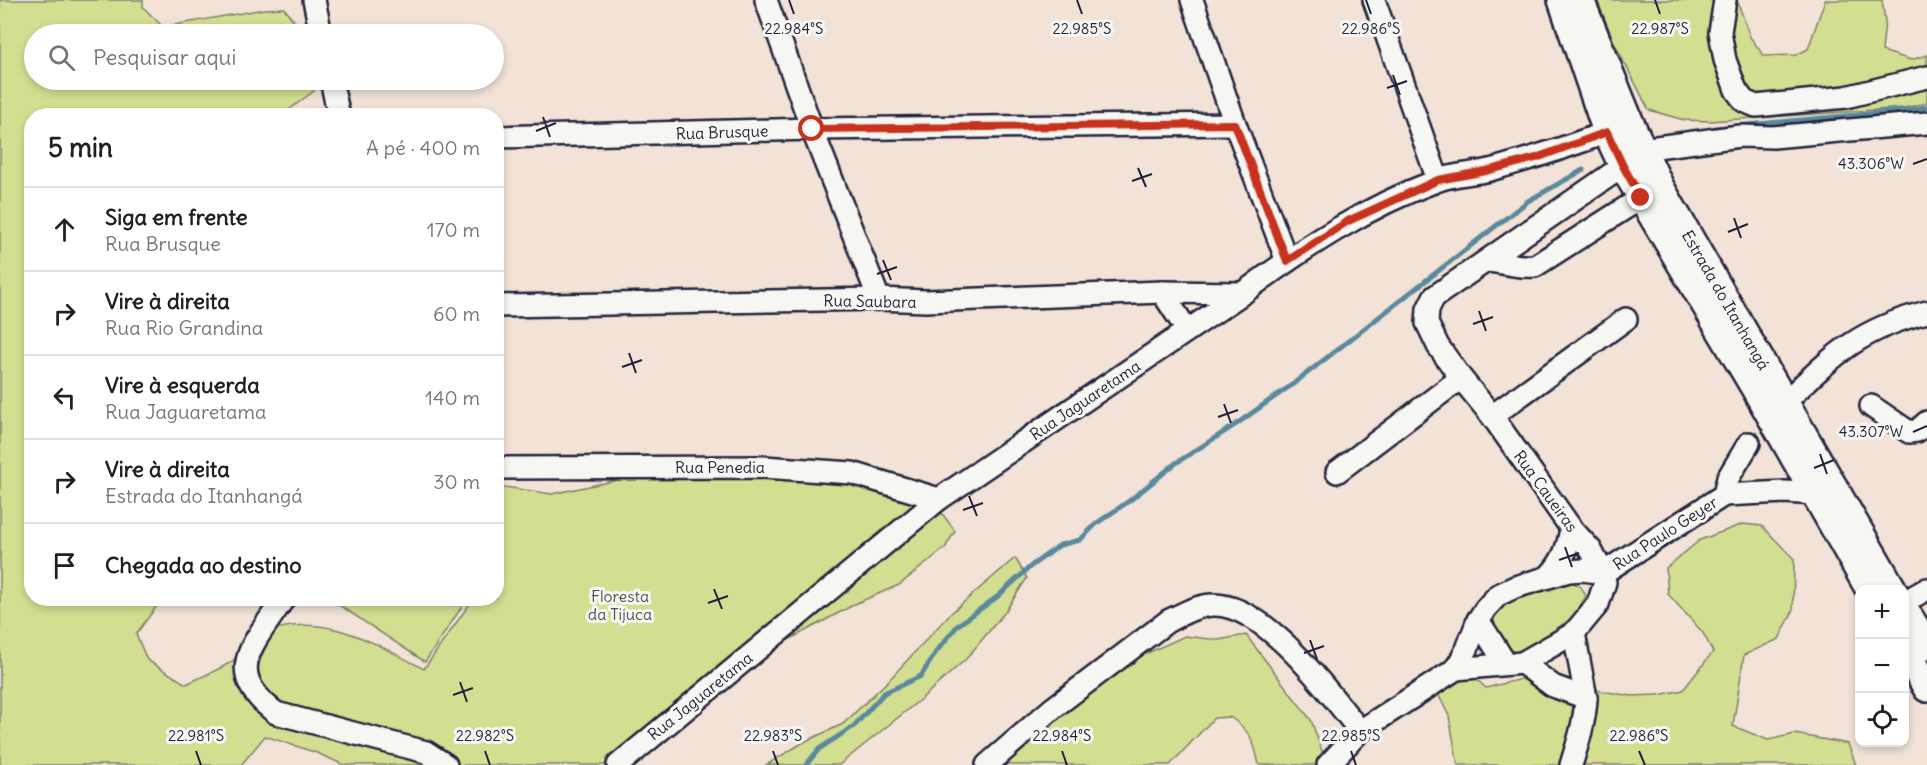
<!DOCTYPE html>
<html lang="pt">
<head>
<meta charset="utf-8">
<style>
	body { margin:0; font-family:Delius,sans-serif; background:#f6f6f6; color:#202124 }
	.controls { position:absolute; right:18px; bottom:18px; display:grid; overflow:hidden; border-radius:12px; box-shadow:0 3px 9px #0003 }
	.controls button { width:54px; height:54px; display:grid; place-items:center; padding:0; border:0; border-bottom:2px solid #e0e0e0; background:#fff; color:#202124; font:30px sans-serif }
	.stop { position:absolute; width:18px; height:18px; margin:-14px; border:4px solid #c8321e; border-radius:50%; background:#fff }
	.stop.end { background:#c8321e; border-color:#fff; box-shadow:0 2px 6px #0008 }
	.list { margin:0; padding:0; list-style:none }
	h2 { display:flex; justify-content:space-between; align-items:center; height:78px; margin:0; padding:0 24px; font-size:26px }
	h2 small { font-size:20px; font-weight:400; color:#757577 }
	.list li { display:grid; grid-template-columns:39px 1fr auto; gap:18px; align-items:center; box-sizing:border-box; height:84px; padding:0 24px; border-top:2px solid #e0e0e0 }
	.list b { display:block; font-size:22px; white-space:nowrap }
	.list p { margin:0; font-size:20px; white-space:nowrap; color:#757577 }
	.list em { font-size:20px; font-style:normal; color:#757577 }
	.icon { flex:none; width:33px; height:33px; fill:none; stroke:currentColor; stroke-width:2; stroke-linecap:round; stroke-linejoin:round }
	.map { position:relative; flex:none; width:1927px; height:765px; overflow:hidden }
	.search { position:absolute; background:#fff; box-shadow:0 3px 9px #0003; left:24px; top:24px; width:480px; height:66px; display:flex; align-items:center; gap:15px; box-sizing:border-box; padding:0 21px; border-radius:33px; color:#757577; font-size:22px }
	.panel { position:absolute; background:#fff; box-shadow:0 3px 9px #0003; left:24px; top:108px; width:480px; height:498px; border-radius:24px }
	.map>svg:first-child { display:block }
	.green { fill:#d3de91; stroke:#7a8066; stroke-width:1.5 }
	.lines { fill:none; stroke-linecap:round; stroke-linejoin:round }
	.stream { stroke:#5a899d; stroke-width:5 }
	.minor-casing { stroke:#22223b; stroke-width:26 }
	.major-casing { stroke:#22223b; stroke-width:32 }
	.minor { stroke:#f6f6f2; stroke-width:21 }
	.major { stroke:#f6f6f2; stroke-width:27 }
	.route { stroke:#c8321e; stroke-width:8 }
	.ticks { fill:none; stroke:#22223b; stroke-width:2 }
	.labels { text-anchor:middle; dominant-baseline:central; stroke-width:6; stroke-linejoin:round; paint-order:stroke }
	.street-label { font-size:16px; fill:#22223b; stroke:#f6f6f2 }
	.park-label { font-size:16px; fill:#4e5150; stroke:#f6f6f2 }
	.ticks-label { font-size:15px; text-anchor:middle; fill:#22223b; stroke:#f6f6f2; stroke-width:6; stroke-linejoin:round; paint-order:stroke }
</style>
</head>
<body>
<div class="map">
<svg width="1927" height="765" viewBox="0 0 1927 765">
	<rect width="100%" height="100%" fill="#f2e2d7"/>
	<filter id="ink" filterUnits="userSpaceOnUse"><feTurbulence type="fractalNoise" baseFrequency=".0167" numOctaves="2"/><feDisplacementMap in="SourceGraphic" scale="12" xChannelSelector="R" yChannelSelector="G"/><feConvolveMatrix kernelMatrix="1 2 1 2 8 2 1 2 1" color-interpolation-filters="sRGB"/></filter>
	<g filter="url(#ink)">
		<g class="green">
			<path d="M0 0H143V7L163 27 264 9 284 8 304 34H34V80H312L314 91 282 115 32 116V598L162 599 136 634 147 660 186 684C201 677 217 671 231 662 240 656 243 643 252 638 315 606 369 640 424 669L473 599 496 598 497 486 552 494 632 477 785 467 924 489 955 531 945 548 899 585 857 603 781 644 606 765H344L317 753 265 736 241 765H0Z"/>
			<polygon points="1597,0 1737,0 1750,37 1764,56 1796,55 1808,49 1825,0 1882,0 1885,21 1882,51 1911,60 1927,55 1927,103 1904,108 1710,121 1684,120 1649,110 1614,42"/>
			<polygon points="1743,524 1762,526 1794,559 1793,611 1779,639 1744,655 1733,726 1768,740 1795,734 1848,744 1856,765 1458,765 1449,716 1438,694 1434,673 1450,655 1486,688 1525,678 1631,696 1658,695 1683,690 1713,652 1703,633 1668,594 1666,568 1700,540"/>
			<polygon points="1015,558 1027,578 1005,612 966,659 921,699 839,765 766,765 804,742 843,724 888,681 950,614"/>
			<polygon points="1572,582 1581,587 1586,596 1574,616 1523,653 1510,652 1494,631 1494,617 1500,606 1558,583"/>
			<polygon points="330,599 467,599 425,662"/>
			<path d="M1246 635 1311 720 1327 765H1259C1254 740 1251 732 1230 717L1214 718 1170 765H1010L1007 753 1090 679 1185 636 1218 640Z"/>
		</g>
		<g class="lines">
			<g class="stream">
				<polyline points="1715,128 1900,111 1927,107"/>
				<polyline points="806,765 819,749 854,726 884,693 921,676 936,652 958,625 997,597 1031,566 1060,545 1080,540 1097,523 1129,501 1176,463 1235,425 1293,384 1528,201 1583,170"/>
			</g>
			<defs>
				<g id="minor">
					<polyline points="314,0 321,34"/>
					<polyline points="766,0 812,129 879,299"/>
					<polyline points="1192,0 1235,124 1287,261"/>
					<polyline points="1374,0 1438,180"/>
					<polyline points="1725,0 1720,32 1725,60 1736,90 1744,101 1756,106 1846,97 1927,77"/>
					<polyline points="331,80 339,116"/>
					<polyline points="496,137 812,129 1235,124"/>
					<polyline points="1641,149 1740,136 1773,137 1927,123"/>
					<path d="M1487 261C1503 262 1519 268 1535 266L1655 189"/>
					<polyline points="1162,292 1187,330"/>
					<polyline points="496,306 879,299 926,301 1162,292 1243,293"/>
					<path d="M1785 402C1834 355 1859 329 1927 312"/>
					<polyline points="1871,406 1909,432 1917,431 1927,422"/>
					<polyline points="1492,416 1626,319"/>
					<polyline points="496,468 763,467 852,473 939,499"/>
					<polyline points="1337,472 1461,378"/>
					<polyline points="1724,495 1785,492 1815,494"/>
					<path d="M1549 576C1563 561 1568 548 1571 528"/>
					<path d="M284 598C255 643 220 671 276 713L426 752 446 765"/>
					<polyline points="1904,602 1927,589"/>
					<polyline points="1478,620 1506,664"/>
					<polyline points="1522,663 1553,686 1586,698"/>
					<polyline points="1456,669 1522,663 1574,633 1598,604 1605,582 1603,573 1591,550 1571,528 1492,416 1461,378 1438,346 1427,323 1428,309 1434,297 1623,166"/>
					<path d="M618 765 939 499 1243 293C1303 248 1366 207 1436 181 1453 174 1472 174 1490 170 1530 159 1568 147 1607 132"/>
					<path d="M987 765 1053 708 1168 621C1182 614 1196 606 1212 605 1264 602 1330 694 1360 731"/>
					<polyline points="1328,765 1360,731 1456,669 1467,649 1478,620 1486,608 1498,595 1515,587 1569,571 1583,570 1603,573 1724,495 1728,478 1749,443"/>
					<path d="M1571 765C1578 743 1585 721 1586 698L1574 633"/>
				</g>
				<g id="major">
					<polyline points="1562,0 1607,132 1623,166 1755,388 1870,590"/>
					<polyline points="1580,0 1630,123 1660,187 1893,590"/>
					<polyline points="1904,609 1927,646"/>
					<polyline points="1904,649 1927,688"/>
				</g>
			</defs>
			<use href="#minor" class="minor-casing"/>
			<use href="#major" class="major-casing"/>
			<use href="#minor" class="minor"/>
			<use href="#major" class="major"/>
		</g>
	</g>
	<g class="lines" filter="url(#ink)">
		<polyline class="route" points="812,129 1235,124 1287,261 1348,221 1438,180 1486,171 1536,158 1607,132 1623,166 1641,198"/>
	</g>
	<path class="ticks" d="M789 0 794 14M1077 0 1082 14M1366 0 1371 14M1655 0 1660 14M1393 75 1400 95M1387 88 1407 81M543 117 550 137M536 131 556 123M1913 164 1927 159M1138 168 1146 187M1132 181 1152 174M1734 218 1741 238M1728 232 1748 224M883 260 891 280M877 274 897 267M1479 311 1486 331M1473 324 1493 317M629 353 636 373M622 367 642 360M1224 404 1231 423M1218 417 1238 410M1913 432 1927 426M1820 454 1827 474M1814 468 1834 460M969 496 977 516M963 510 983 503M1565 547 1572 567M1559 560 1579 553M714 589 722 609M708 603 728 596M1310 640 1317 659M1304 653 1324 646M460 682 467 702M453 695 473 688M196 751 201 765M485 751 490 765M773 751 778 765M1062 751 1067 765M1351 751 1356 765M1639 751 1645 765"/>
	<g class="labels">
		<g class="street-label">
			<text transform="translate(722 132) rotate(-2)">Rua Brusque</text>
			<text transform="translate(1726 300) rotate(60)">Estrada do Itanhangá</text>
			<text transform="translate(870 301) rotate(1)">Rua Saubara</text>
			<text transform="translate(1085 400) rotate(-34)">Rua Jaguaretama</text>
			<text x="720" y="467">Rua Penedia</text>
			<text transform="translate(1546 491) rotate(54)">Rua Caueiras</text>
			<text transform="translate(1665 533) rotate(-33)">Rua Paulo Geyer</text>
			<text transform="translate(700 696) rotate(-39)">Rua Jaguaretama</text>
		</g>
		<g class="park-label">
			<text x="620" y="596">Floresta<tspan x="620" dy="18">da Tijuca</tspan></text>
		</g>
	</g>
	<g class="ticks-label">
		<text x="794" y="34">22.984°S</text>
		<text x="1082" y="34">22.985°S</text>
		<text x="1371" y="34">22.986°S</text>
		<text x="1660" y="34">22.987°S</text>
		<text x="1871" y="169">43.306°W</text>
		<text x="1871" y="437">43.307°W</text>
		<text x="196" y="741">22.981°S</text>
		<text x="485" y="741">22.982°S</text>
		<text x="773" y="741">22.983°S</text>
		<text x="1062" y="741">22.984°S</text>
		<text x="1351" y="741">22.985°S</text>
		<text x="1639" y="741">22.986°S</text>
	</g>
</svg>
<div class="controls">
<button>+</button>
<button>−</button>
<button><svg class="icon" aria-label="locate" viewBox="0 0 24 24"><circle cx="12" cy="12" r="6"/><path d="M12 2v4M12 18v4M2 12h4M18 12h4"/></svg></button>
</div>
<div class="stop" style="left:812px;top:129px"></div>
<div class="stop end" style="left:1641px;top:198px"></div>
<div class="search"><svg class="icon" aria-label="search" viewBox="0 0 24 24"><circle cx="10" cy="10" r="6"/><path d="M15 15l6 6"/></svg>Pesquisar aqui</div>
<section class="panel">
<h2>5 min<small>A pé · 400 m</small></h2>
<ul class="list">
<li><svg class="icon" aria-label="ahead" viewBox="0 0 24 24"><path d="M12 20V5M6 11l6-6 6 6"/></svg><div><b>Siga em frente</b><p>Rua Brusque</p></div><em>170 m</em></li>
<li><svg class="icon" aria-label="right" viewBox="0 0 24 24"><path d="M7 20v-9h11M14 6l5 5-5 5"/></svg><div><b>Vire à direita</b><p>Rua Rio Grandina</p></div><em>60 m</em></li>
<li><svg class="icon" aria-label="left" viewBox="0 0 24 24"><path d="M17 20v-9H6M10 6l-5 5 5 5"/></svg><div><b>Vire à esquerda</b><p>Rua Jaguaretama</p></div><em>140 m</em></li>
<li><svg class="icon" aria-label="right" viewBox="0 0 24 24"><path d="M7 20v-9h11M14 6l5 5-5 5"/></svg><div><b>Vire à direita</b><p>Estrada do Itanhangá</p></div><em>30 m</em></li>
<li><svg class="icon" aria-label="arrive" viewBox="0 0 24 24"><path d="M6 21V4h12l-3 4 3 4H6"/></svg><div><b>Chegada ao destino</b></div></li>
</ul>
</section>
</div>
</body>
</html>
